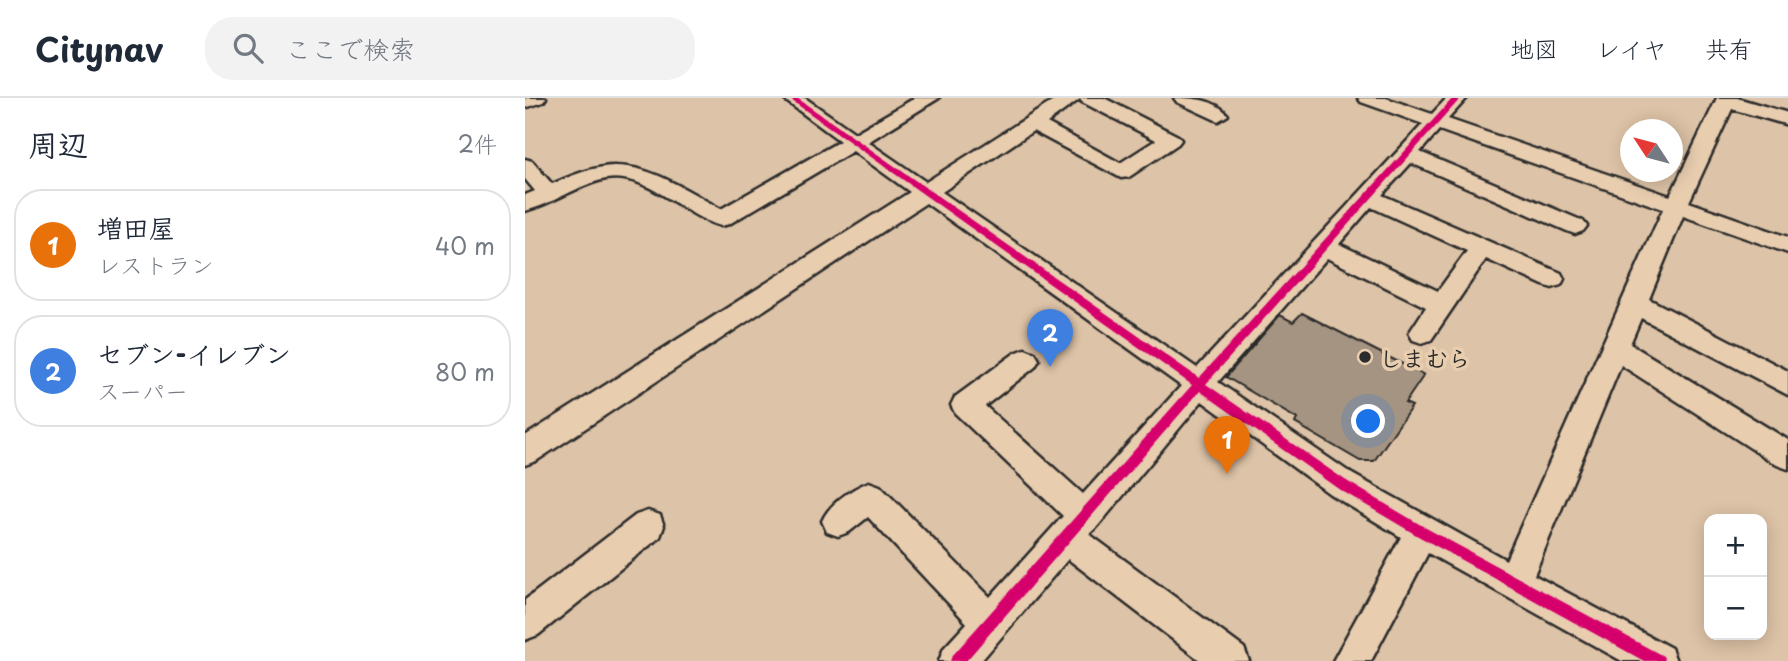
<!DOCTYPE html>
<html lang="ja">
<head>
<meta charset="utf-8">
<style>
	body { margin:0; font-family:"Playpen Sans","Klee One",sans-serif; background:#f2f2f3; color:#1f2937 }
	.controls { position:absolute; right:21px; bottom:21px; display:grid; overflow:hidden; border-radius:14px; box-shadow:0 4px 18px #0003 }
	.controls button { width:63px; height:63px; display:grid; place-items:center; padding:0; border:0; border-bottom:2px solid #e0e1e3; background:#fff; color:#1f2937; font:35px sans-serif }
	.compass { position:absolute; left:1095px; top:21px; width:63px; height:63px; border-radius:50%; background:#fff; box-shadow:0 4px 18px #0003; rotate:306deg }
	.you { position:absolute; left:844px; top:324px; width:24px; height:24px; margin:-18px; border:5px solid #fff; border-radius:50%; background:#1a73e8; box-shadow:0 0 0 10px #1a73e833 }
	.badge { display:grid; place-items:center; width:46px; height:46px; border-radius:50%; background:#d93025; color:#fff; font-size:23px; font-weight:700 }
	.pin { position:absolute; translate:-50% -58px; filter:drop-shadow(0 2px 4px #0008) }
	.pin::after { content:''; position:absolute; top:37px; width:24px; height:21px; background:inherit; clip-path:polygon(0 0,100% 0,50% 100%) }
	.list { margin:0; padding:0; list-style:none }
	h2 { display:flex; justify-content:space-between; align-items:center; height:91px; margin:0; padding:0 28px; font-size:30px }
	h2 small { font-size:23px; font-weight:400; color:#747a83 }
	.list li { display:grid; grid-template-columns:46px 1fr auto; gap:21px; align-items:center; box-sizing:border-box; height:112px; margin:0 14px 14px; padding:0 14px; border:2px solid #e0e1e3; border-radius:28px }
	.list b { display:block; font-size:26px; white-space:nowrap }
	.list p { margin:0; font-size:23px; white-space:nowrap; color:#747a83 }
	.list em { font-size:23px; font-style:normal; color:#747a83 }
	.icon { flex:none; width:38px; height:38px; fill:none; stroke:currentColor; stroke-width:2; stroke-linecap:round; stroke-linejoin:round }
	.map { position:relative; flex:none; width:1263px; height:563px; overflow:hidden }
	header { display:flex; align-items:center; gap:42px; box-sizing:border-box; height:98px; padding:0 35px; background:#fff; border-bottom:2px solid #e0e1e3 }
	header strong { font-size:33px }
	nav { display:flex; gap:38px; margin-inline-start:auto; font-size:24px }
	.search { width:490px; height:63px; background:#f2f2f3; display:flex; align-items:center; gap:18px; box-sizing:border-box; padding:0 24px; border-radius:28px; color:#747a83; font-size:26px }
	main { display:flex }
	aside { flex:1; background:#fff }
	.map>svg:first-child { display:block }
	.building { fill:#a59481; stroke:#2b2b2b; stroke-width:2 }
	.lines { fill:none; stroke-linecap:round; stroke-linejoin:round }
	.minor-casing { stroke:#2b2b2b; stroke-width:5 }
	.minor { fill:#e8cdaf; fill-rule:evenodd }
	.cycleway-casing { stroke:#e8cdaf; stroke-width:5 }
	.cycleway { fill:#d6006c; fill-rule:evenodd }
	.poi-dot { fill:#2b2b2b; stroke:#e8cdaf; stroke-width:2.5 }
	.labels { text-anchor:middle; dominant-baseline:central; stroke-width:7; stroke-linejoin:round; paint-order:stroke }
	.poi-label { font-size:23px; font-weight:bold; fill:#2b2b2b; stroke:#e8cdaf; text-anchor:start }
</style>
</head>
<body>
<header>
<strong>Citynav</strong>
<div class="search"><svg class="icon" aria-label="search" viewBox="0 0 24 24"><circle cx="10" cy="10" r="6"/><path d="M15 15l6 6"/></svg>ここで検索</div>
<nav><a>地図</a><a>レイヤ</a><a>共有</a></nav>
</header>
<main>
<aside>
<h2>周辺<small>2件</small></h2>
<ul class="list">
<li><span class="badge" style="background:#e8710a">1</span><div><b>増田屋</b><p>レストラン</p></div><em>40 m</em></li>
<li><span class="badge" style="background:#3f7fe0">2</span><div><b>セブン-イレブン</b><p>スーパー</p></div><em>80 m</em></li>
</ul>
</aside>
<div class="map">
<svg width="1263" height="563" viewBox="0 0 1263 563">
	<rect width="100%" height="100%" fill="#ddc3a7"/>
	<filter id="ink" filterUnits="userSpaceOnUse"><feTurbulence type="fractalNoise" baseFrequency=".0143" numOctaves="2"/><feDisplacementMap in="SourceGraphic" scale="14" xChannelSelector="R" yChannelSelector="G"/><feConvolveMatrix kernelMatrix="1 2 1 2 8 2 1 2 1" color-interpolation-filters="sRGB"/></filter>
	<g filter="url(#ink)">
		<polygon class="building" points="777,215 899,277 880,305 887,308 849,363 835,363 770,325 772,321 701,279 755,217 768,224"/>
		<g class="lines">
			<defs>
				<g id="minor">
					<polygon points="0,0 21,0 18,4 0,10"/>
					<path d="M257 0H280L330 35 390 0H414L343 44 401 84 533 0H579L653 38 656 42 653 46 604 79 596 80 508 33 417 94 672 270 898 26 836 4 833 0H861L907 16 922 0H942L923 21 1145 98 1192 0H1212L1263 15V27L1207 11 1164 104 1263 139V155L1158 118 1124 201 1263 273V297L1116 220 1105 246 1263 342V371L1252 367 1096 267 1009 477 1146 550 1151 563H1097L903 455 846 563H808L876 439 805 396 677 303 572 429 564 436 719 550 724 563H676L543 461 456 563H414L419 550 442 525 343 419 324 434 313 438 302 434 297 423C305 405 326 391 344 384L355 388 465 499 538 418 430 315 426 307 430 299 490 255 500 251 510 255 514 262 510 269 460 308 558 396 656 288 401 105 11 363 0 367V338L385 94 328 53 204 126 196 128C158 118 123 74 81 81 52 87 28 106 0 113V97L10 93 0 81V61L7 63 27 86C46 78 69 68 90 68 128 68 164 94 196 111L315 43ZM555 1 557 4 631 42 595 65 522 25ZM914 32 1138 111 981 462 827 376 693 284 802 160 901 209 884 235 888 242 897 245 906 242 961 161 1018 187 1027 190 1036 187 1039 181 1036 175 857 97 886 65 1042 133 1050 136 1058 133 1062 128 1058 123 895 54ZM846 109 942 153 913 193 814 146Z"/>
					<path d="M649 0C668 0 690 1 703 17L693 23 652 4Z"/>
					<polygon points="123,413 135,417 139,428 135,439 13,537 0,542 0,502 111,417"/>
				</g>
			</defs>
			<use href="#minor" class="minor-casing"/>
			<use href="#minor" class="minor"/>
			<defs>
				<polygon id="cycleway" points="263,0 272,0 674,280 928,0 936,0 681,286 820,382 901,430 1138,558 1140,563 1119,563 893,438 812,390 675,293 441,563 425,563 427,558 667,287"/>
			</defs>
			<use href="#cycleway" class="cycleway-casing"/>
			<use href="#cycleway" class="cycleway"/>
		</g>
	</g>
	<circle class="poi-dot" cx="840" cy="259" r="7"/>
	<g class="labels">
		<g class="poi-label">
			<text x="854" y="259">しまむら</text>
		</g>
	</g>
</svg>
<div class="controls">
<button>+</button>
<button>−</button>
</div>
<svg class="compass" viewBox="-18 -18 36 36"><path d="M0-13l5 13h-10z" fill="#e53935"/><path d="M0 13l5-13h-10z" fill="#747a83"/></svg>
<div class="you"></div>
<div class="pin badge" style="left:702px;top:376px;background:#e8710a">1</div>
<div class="pin badge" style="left:525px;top:269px;background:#3f7fe0">2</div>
</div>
</main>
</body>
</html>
